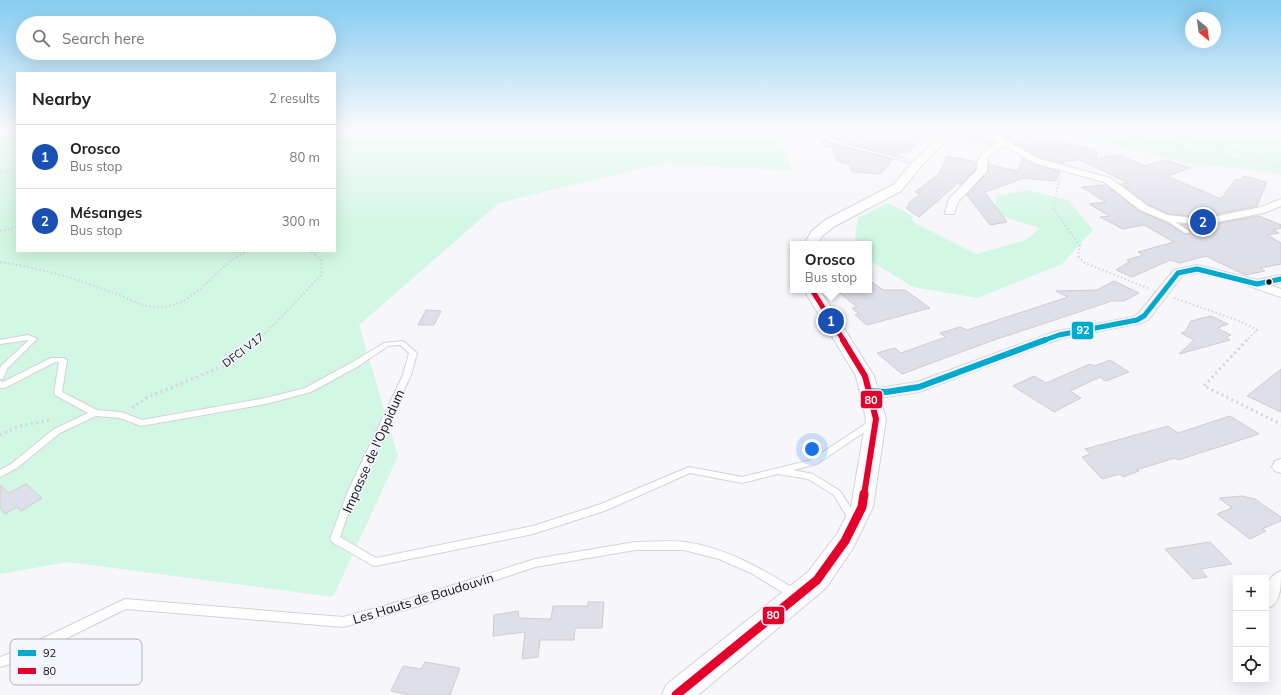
<!DOCTYPE html>
<html lang="en">
<head>
<meta charset="utf-8">
<style>
	body { margin:0; font-family:Mulish,sans-serif; background:#f6f6f6; color:#222 }
	.controls { position:absolute; right:12px; bottom:12px; display:grid; overflow:hidden; border-radius:0px; box-shadow:0 4px 16px #0002 }
	.controls button { width:36px; height:36px; display:grid; place-items:center; padding:0; border:0; border-bottom:1px solid #e0e0e0; background:#fff; color:#222; font:20px sans-serif }
	.compass { position:absolute; left:1185px; top:12px; width:36px; height:36px; border-radius:50%; background:#fff; box-shadow:0 4px 16px #0002; rotate:151deg }
	.you { position:absolute; left:812px; top:449px; width:14px; height:14px; margin:-10px; border:3px solid #fff; border-radius:50%; background:#1a73e8; box-shadow:0 0 0 6px #1a73e833 }
	.badge { display:grid; place-items:center; width:26px; height:26px; border-radius:50%; background:#2563eb; color:#fff; font-size:13px; font-weight:700 }
	.pin { position:absolute; translate:-50% -50%; border:2px solid #fff; box-shadow:0 1px 4px #0006 }
	.popup { position:absolute; left:790px; top:241px; width:82px; height:52px; box-sizing:border-box; display:grid; place-content:center; border-radius:0px; background:#fff; filter:drop-shadow(0 1px 3px #0005); font-size:13px; white-space:nowrap; color:#767676 }
	.popup b { font-size:15px; color:#222 }
	.popup::after { content:''; position:absolute; left:50%; top:100%; margin-left:-8px; border:8px solid transparent; border-top-color:#fff }
	.list { margin:0; padding:0; list-style:none }
	h2 { display:flex; justify-content:space-between; align-items:center; height:52px; margin:0; padding:0 16px; font-size:17px }
	h2 small { font-size:13px; font-weight:400; color:#767676 }
	.list li { display:grid; grid-template-columns:26px 1fr auto; gap:12px; align-items:center; box-sizing:border-box; height:64px; padding:0 16px; border-top:1px solid #e0e0e0 }
	.list b { display:block; font-size:15px; white-space:nowrap }
	.list p { margin:0; font-size:13px; white-space:nowrap; color:#767676 }
	.list em { font-size:13px; font-style:normal; color:#767676 }
	.icon { flex:none; width:22px; height:22px; fill:none; stroke:currentColor; stroke-width:2; stroke-linecap:round; stroke-linejoin:round }
	.map { position:relative; flex:none; width:1281px; height:695px; overflow:hidden }
	.search { position:absolute; background:#fff; box-shadow:0 4px 16px #0002; left:16px; top:16px; width:320px; height:44px; display:flex; align-items:center; gap:10px; box-sizing:border-box; padding:0 14px; border-radius:22px; color:#767676; font-size:15px }
	.panel { position:absolute; background:#fff; box-shadow:0 4px 16px #0002; left:16px; top:72px; width:320px; height:180px; border-radius:0px }
	.map>svg:first-child { display:block }
	.green { fill:#d2f7e4 }
	.building { fill:#dedfe8; stroke:#ceced1 }
	.lines { fill:none; stroke-linecap:round; stroke-linejoin:round }
	.service-casing { stroke:#d2d3d6; stroke-width:2 }
	.minor-casing { stroke:#d2d3d6; stroke-width:2 }
	.tertiary-casing { stroke:#d2d3d6; stroke-width:2 }
	.path-far2 { stroke:#d5d5d6; stroke-width:1.5; stroke-dasharray:1.5 2; stroke-linecap:butt }
	.path-far1 { stroke:#d5d5d6; stroke-width:2; stroke-dasharray:1.5 2.5; stroke-linecap:butt }
	.path { stroke:#d5d5d6; stroke-width:3; stroke-dasharray:2 3.5; stroke-linecap:butt }
	.service { fill:#fefefe; fill-rule:evenodd }
	.minor { fill:#fefefe; fill-rule:evenodd }
	.tertiary { fill:#fefefe; fill-rule:evenodd }
	.bus-1-far1-casing { stroke:#f4f5fd; stroke-width:8 }
	.bus-1-casing { stroke:#f4f5fd; stroke-width:10 }
	.bus-2-far2-casing { stroke:#f4f5fd; stroke-width:8 }
	.bus-2-far1-casing { stroke:#f4f5fd; stroke-width:10 }
	.bus-2-casing { stroke:#f4f5fd; stroke-width:12 }
	.bus-1-far1 { stroke:#00a9ce; stroke-width:5 }
	.bus-1 { stroke:#00a9ce; stroke-width:6 }
	.bus-2-far2 { stroke:#e4002b; stroke-width:5 }
	.bus-2-far1 { stroke:#e4002b; stroke-width:6 }
	.bus-2 { stroke:#e4002b; stroke-width:9 }
	.bus-dot { fill:#121215; stroke:#f4f5fd; stroke-width:1.5 }
	.labels { text-anchor:middle; dominant-baseline:central; stroke-width:3.5; stroke-linejoin:round; paint-order:stroke }
	.street-label { font-size:11px; fill:#121215; stroke:#f4f5fd }
	.near-street-label { font-size:13px; fill:#121215; stroke:#f4f5fd }
	.key { fill:#f4f5fd; stroke:#b0b1b7; stroke-width:1 }
	.key-label { font-size:11px; fill:#121215 }
	.line-badge { stroke:#f4f5fd; stroke-width:1.5 }
	.badge-label { font-size:11px; text-anchor:middle; font-weight:bold; fill:#fff }
</style>
</head>
<body>
<div class="map">
<svg width="1281" height="695" viewBox="0 0 1281 695">
	<rect width="100%" height="100%" fill="#f6f6fb"/>
	<g class="green">
		<polygon points="0,131 17,131 17,251 335,251 335,131 775,131 793,171 663,163 499,203 359,325 398,456 333,597 68,562 0,574"/>
		<polygon points="1066,131 1281,131 1281,174 1183,162 1093,140"/>
		<polygon points="1028,190 1068,200 1093,230 1062,264 978,298 913,287 872,262 869,258 869,244 859,244 855,237 858,218 888,203 911,215 913,222 976,254 1026,240 1040,228 994,214 997,196"/>
	</g>
	<g class="building">
		<polygon points="817,131 842,131 846,134 857,136 875,135 884,131 917,131 916,133 925,134 908,153 900,152 897,156 848,144"/>
		<polygon points="999,132 1012,132 1032,138 1042,137 1097,151 1096,159 1114,155 1122,156 1144,166 1166,160 1191,168 1167,176 1221,199 1236,179 1241,180 1244,176 1266,182 1264,184 1266,184 1257,206 1203,217 1168,214 1149,205 1121,184 1128,183 1085,162 1079,160 1065,161 1064,164 1041,158 1015,144"/>
		<polygon points="986,133 996,141 989,146 958,135"/>
		<polygon points="821,139 845,147 893,159 880,174 853,172 849,164 837,161 832,148 824,147"/>
		<polygon points="947,156 976,162 976,169 960,185 958,183 919,217 906,208 910,205 908,204 920,194 915,192 940,173"/>
		<polygon points="1022,158 1034,164 1060,172 1055,181 1024,178 985,192 1007,222 990,225 967,195 988,172 989,165 1018,171"/>
		<polygon points="1106,185 1139,211 1167,223 1185,234 1190,234 1190,231 1181,224 1203,226 1259,216 1281,225 1281,228 1273,230 1279,233 1267,235 1281,243 1281,264 1260,268 1265,271 1245,275 1206,256 1180,263 1170,260 1132,277 1116,270 1129,262 1127,260 1143,255 1138,252 1174,242 1144,225 1123,229 1100,217 1110,216 1089,204 1106,202 1081,187"/>
		<polygon points="869,280 883,290 905,290 930,308 867,325 855,315 859,314 852,308 857,307 836,290 869,290"/>
		<polygon points="1114,281 1139,293 1124,301 1112,301 991,341 902,374 877,353 895,348 901,353 946,337 940,333 960,327 967,330 1068,297 1056,291 1097,290"/>
		<polygon points="426,310 441,311 434,325 418,325"/>
		<polygon points="1211,316 1228,324 1217,328 1231,335 1226,337 1230,340 1179,354 1194,340 1181,333 1185,332 1191,321"/>
		<polygon points="1110,360 1129,372 1106,381 1100,377 1070,391 1081,398 1054,412 1013,386 1034,376 1046,383 1090,364 1095,366"/>
		<polygon points="1281,369 1281,412 1247,396"/>
		<polygon points="1230,416 1259,434 1178,460 1175,458 1136,470 1139,471 1123,477 1120,474 1102,479 1082,457 1091,454 1085,449 1168,426 1178,433"/>
		<polygon points="26,484 42,498 21,511 17,507 5,514 0,508 0,485 9,493"/>
		<polygon points="1242,496 1255,499 1281,517 1281,521 1262,529 1266,531 1250,539 1217,514 1232,508 1219,498"/>
		<polygon points="1210,542 1232,564 1201,569 1207,577 1193,579 1165,549"/>
		<polygon points="588,602 604,602 602,628 575,628 574,640 540,640 538,657 522,659 525,632 493,636 494,615 518,611 519,618 551,619 553,606 588,606"/>
		<polygon points="133,642 114,679 56,684 76,646"/>
		<polygon points="425,662 460,668 450,695 410,695 391,691 403,666 421,669"/>
	</g>
	<g class="lines">
		<defs>
			<g id="service">
				<polygon points="810,131 814,131 822,135 848,145 920,163 918,164 845,146 819,137"/>
				<polygon points="1166,216 1189,231 1189,233 1185,233 1164,219 1164,217"/>
				<polygon points="28,335 36,338 37,339 7,369 3,379 0,379 0,369 1,366 29,340 0,344 0,340"/>
				<polygon points="402,341 404,342 417,353 411,375 356,491 340,537 376,558 533,526 601,504 689,467 742,477 811,460 873,419 876,420 877,422 876,424 817,464 793,470 813,474 840,491 858,519 856,522 853,523 850,522 834,495 808,479 778,474 742,483 690,473 607,510 533,534 375,566 372,565 332,542 330,539 348,491 403,375 409,353 400,345 388,346 357,367 311,392 266,404 141,426 120,418 96,416 60,433 17,468 0,477 0,470 11,464 54,429 88,413 55,395 54,393 59,362 55,362 5,388 0,388 0,381 3,382 51,358 63,358 67,360 62,392 97,410 121,412 142,420 266,398 305,388 351,363 384,343"/>
				<path d="M635 542C650 542 670 540 685 542 727 548 762 569 798 591L799 594 798 597 794 599 790 597 751 573 719 559 684 550H635L535 567 419 606 343 627 126 609 20 661 0 667V657L14 652 125 599 343 617 419 596 535 559Z"/>
			</g>
			<g id="minor">
				<path d="M843 131H883C877 136 849 137 843 131Z"/>
				<path d="M986 131H995L1014 145 1040 159 1110 178 1148 206 1168 215 1203 219 1261 207 1281 199V206L1264 213 1203 225 1166 221 1140 210 1104 182 1034 163 1003 145 988 157 987 171 958 202 954 214H946L945 212 949 199 977 170C976 154 987 150 998 141Z"/>
				<path d="M1197 265 1257 280 1281 275V283L1269 285 1281 289V297C1254 290 1210 265 1182 276L1149 319 1142 323 1062 338 919 392 886 397 864 394 861 391 864 388 886 387 917 382 1054 332 1133 317 1139 313 1174 270Z"/>
				<polygon points="1281,459 1281,473 1275,471 1272,467 1275,461"/>
				<path d="M1281 571C1281 585 1281 602 1270 607L1266 606C1266 591 1265 577 1281 571Z"/>
			</g>
			<g id="tertiary">
				<polygon points="945,131 955,131 922,165 901,191 835,226 822,236 818,244 804,244 812,231 825,220 893,185 914,161"/>
				<polygon points="804,290 820,290 874,376 886,419 873,507 853,548 826,588 698,695 662,695 666,685 808,572 837,534 851,507 866,419 856,376"/>
			</g>
		</defs>
		<use href="#service" class="service-casing"/>
		<use href="#minor" class="minor-casing"/>
		<use href="#tertiary" class="tertiary-casing"/>
		<g class="path-far2">
			<polyline points="1115,131 1188,151 1281,167"/>
			<polyline points="1165,131 1281,165"/>
			<polyline points="1253,131 1281,136"/>
			<polyline points="0,139 17,136"/>
			<polyline points="0,155 17,151"/>
			<polyline points="0,172 17,169"/>
			<polyline points="1060,177 1053,209 1064,223"/>
		</g>
		<g class="path-far1">
			<polyline points="1063,222 1080,246 1078,256 1085,263 1150,289"/>
			<polyline points="0,231 17,227"/>
			<path d="M0 262C38 268 76 278 111 292 126 297 139 306 154 307 163 308 172 306 181 302 206 290 220 263 248 251"/>
			<polyline points="1174,298 1242,322 1257,330 1246,341"/>
			<polyline points="255,341 268,331 322,274 321,260 310,251"/>
		</g>
		<g class="path">
			<polyline points="1247,340 1204,386 1281,424"/>
			<polyline points="132,408 146,398 226,365 257,340"/>
			<polyline points="0,435 20,426 51,420"/>
		</g>
		<use href="#service" class="service"/>
		<use href="#minor" class="minor"/>
		<use href="#tertiary" class="tertiary"/>
		<defs>
			<polyline id="bus-1-far1" points="1042,341 1059,335 1137,320 1144,316 1178,273 1197,269 1257,284 1281,279"/>
			<polyline id="bus-1" points="869,391 886,392 919,387 1045,340"/>
			<polyline id="bus-2-far2" points="812,290 844,341"/>
			<polyline id="bus-2-far1" points="843,340 865,376 876,419 864,495"/>
			<polyline id="bus-2" points="676,695 817,580 845,541 862,507 864,494"/>
		</defs>
		<use href="#bus-1-far1" class="bus-1-far1-casing"/>
		<use href="#bus-1" class="bus-1-casing"/>
		<use href="#bus-2-far2" class="bus-2-far2-casing"/>
		<use href="#bus-2-far1" class="bus-2-far1-casing"/>
		<use href="#bus-2" class="bus-2-casing"/>
		<use href="#bus-1-far1" class="bus-1-far1"/>
		<use href="#bus-1" class="bus-1"/>
		<use href="#bus-2-far2" class="bus-2-far2"/>
		<use href="#bus-2-far1" class="bus-2-far1"/>
		<use href="#bus-2" class="bus-2"/>
	</g>
	<linearGradient id="sky" x2="0" y2="1"><stop stop-color="#85ccf0"/><stop offset="0.57" stop-color="#fbfbfd"/><stop offset="1" stop-color="#fbfbfd" stop-opacity="0"/></linearGradient>
	<rect width="1281" height="228" fill="url(#sky)"/>
	<circle class="bus-dot" cx="1269" cy="282" r="3.5"/>
	<g class="labels">
		<g class="street-label">
			<text transform="translate(243 350) rotate(-37)">DFCI V17</text>
		</g>
		<g class="near-street-label">
			<text transform="translate(373 451) rotate(-66)">Impasse de l'Oppidum</text>
			<text transform="translate(423 598) rotate(-17)">Les Hauts de Baudouvin</text>
		</g>
	</g>
	<rect x="10" y="639" width="132" height="46" rx="6" class="key"/>
	<rect x="18" y="650" width="18" height="6" fill="#00a9ce"/>
	<rect x="18" y="668" width="18" height="6" fill="#e4002b"/>
	<g class="key-label">
		<text x="43" y="657">92</text>
		<text x="43" y="675">80</text>
	</g>
	<g class="line-badge">
		<rect x="1071" y="321" width="23" height="19" rx="4" fill="#00a9ce"/>
		<rect x="860" y="390" width="23" height="19" rx="4" fill="#e4002b"/>
		<rect x="762" y="606" width="23" height="19" rx="4" fill="#e4002b"/>
	</g>
	<g class="badge-label">
		<text x="1083" y="334">92</text>
		<text x="871" y="404">80</text>
		<text x="773" y="619">80</text>
	</g>
</svg>
<div class="controls">
<button>+</button>
<button>−</button>
<button><svg class="icon" aria-label="locate" viewBox="0 0 24 24"><circle cx="12" cy="12" r="6"/><path d="M12 2v4M12 18v4M2 12h4M18 12h4"/></svg></button>
</div>
<svg class="compass" viewBox="-18 -18 36 36"><path d="M0-13l5 13h-10z" fill="#e53935"/><path d="M0 13l5-13h-10z" fill="#767676"/></svg>
<div class="you"></div>
<div class="pin badge" style="left:831px;top:321px;background:#1a4fb4">1</div>
<div class="popup"><b>Orosco</b>Bus stop</div>
<div class="pin badge" style="left:1203px;top:222px;background:#1a4fb4">2</div>
<div class="search"><svg class="icon" aria-label="search" viewBox="0 0 24 24"><circle cx="10" cy="10" r="6"/><path d="M15 15l6 6"/></svg>Search here</div>
<section class="panel">
<h2>Nearby<small>2 results</small></h2>
<ul class="list">
<li><span class="badge" style="background:#1a4fb4">1</span><div><b>Orosco</b><p>Bus stop</p></div><em>80 m</em></li>
<li><span class="badge" style="background:#1a4fb4">2</span><div><b>Mésanges</b><p>Bus stop</p></div><em>300 m</em></li>
</ul>
</section>
</div>
</body>
</html>
